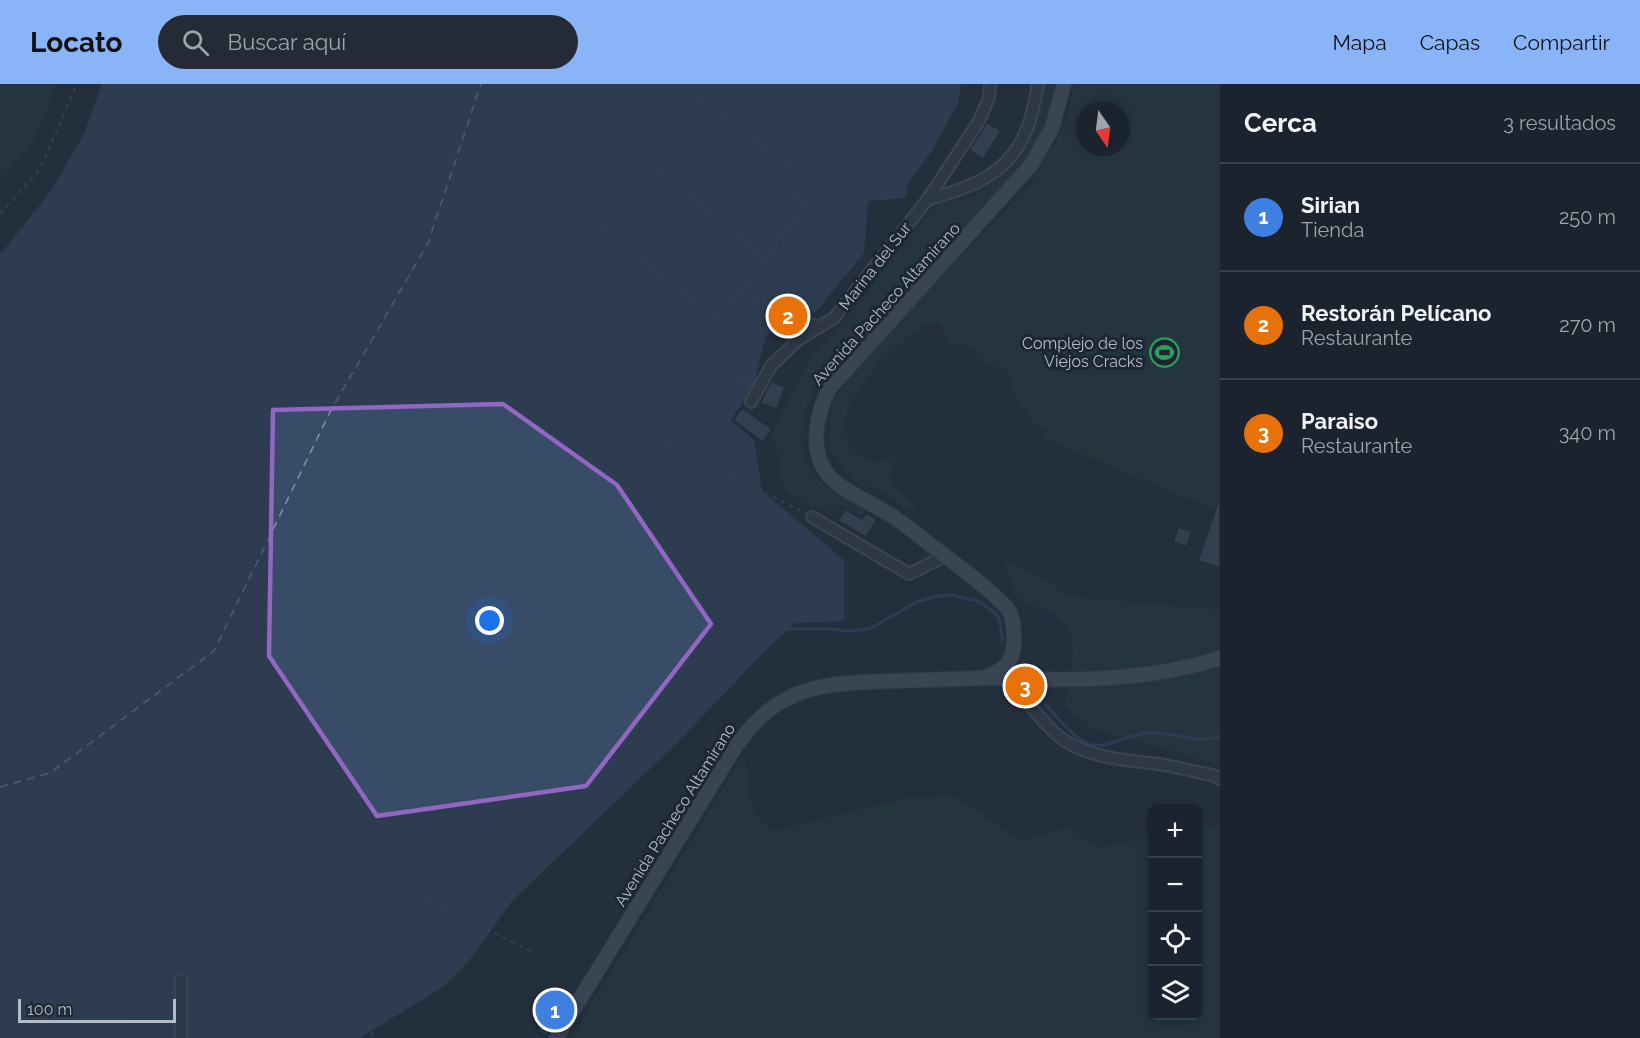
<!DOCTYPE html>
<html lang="es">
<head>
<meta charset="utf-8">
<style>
	body { margin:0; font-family:Raleway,sans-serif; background:#242b36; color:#f1f3f6 }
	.controls { position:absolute; right:18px; bottom:18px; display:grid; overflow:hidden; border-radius:9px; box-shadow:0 3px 9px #0003 }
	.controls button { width:54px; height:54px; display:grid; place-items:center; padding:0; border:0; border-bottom:2px solid #39404a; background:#1b232e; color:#f1f3f6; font:30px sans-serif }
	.compass { position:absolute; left:1076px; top:18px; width:54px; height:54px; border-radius:50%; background:#1b232e; box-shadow:0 3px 9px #0003; rotate:166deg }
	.scale { position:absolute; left:18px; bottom:15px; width:158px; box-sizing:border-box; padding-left:6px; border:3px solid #b4bcc9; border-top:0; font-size:16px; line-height:21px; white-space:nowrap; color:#b4bcc9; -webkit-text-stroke:4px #1d2633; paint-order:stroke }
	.you { position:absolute; left:490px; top:537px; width:21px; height:21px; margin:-15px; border:4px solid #fff; border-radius:50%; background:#1a73e8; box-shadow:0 0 0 9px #1a73e833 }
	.badge { display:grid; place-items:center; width:39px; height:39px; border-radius:50%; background:#8ab4f8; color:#fff; font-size:20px; font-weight:700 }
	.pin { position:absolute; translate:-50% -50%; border:3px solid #fff; box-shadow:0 2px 6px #0006 }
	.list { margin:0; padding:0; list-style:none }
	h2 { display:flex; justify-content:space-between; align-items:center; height:78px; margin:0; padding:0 24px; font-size:26px }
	h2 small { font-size:20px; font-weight:400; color:#a0a4aa }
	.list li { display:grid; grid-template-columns:39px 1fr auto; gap:18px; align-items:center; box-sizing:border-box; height:108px; padding:0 24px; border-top:2px solid #39404a }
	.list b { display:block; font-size:22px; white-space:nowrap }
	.list p { margin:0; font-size:20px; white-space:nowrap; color:#a0a4aa }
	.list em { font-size:20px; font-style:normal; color:#a0a4aa }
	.icon { flex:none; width:33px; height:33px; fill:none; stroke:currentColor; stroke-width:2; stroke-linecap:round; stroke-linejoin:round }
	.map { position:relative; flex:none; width:1220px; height:954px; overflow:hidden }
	header { display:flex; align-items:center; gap:36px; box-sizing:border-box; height:84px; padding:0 30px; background:#8ab4f8; color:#111 }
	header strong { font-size:28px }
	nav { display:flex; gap:33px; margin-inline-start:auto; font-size:21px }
	.search { width:420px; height:54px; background:#242b36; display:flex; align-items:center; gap:15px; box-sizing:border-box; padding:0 21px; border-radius:33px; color:#a0a4aa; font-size:22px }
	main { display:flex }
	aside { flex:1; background:#1b232e }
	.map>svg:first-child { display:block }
	.green { fill:#263c3f; fill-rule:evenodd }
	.water { fill:#394c67 }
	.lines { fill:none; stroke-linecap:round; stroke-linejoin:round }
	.stream { stroke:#394c67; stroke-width:3 }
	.ferry { stroke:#7c92b1; stroke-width:1.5; stroke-dasharray:8 6; stroke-linecap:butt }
	.building { fill:#455162; stroke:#1f2835; stroke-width:1.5 }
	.minor-casing { stroke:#565f6c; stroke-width:14 }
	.major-casing { stroke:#414a57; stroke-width:16 }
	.path { stroke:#44595c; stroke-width:2; stroke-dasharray:4.5 4.5; stroke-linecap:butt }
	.minor { stroke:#38414e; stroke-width:10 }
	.major { stroke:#56606e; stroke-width:14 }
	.marked { fill:none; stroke:#9266c3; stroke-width:4.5; stroke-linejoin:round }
	.labels { text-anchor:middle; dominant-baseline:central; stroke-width:6; stroke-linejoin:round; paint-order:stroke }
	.street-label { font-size:16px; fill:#b4bcc9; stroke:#1d2633 }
	.poi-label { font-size:16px; fill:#b4bcc9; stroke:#1d2633; text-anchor:end }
</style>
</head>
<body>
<header>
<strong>Locato</strong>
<div class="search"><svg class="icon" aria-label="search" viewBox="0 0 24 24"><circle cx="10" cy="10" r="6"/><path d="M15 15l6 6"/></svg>Buscar aquí</div>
<nav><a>Mapa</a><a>Capas</a><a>Compartir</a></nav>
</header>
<main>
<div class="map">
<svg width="1220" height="954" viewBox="0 0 1220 954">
	<rect width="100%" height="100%" fill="#242f3e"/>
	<g class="green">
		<polygon points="0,0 57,0 36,54 0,96"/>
		<path d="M1042 0H1057C1053 29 1042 52 1028 77L821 294C803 321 789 368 817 394 830 406 849 415 864 425L862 432 842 422 834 429 802 418 786 406 778 391 777 365 774 357 776 339 813 269 841 241 933 124C942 115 956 119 968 114 998 103 1031 65 1038 32 1040 22 1041 11 1042 0Z"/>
		<path d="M1074 0H1220V428L1043 354 1047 347 1034 339 1017 317 1014 302 1006 286 982 279 972 264 948 257 940 238 925 241 898 262 880 278 850 319 844 341 850 363 872 379 896 373 890 396 898 406 914 421 913 429 881 407 856 399 838 378 828 362 833 316 872 264 1020 111 1031 102 1037 85 1056 57 1067 32ZM1085 27H1121V63H1085Z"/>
		<path d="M1003 477 1014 480 1046 496 1069 512 1220 526V679H1211L1149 660 1092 645 1064 622C1075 569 1088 532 1020 519Z"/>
		<polygon points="743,671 753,727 772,747 908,714 955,712 1022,757 1068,743 1095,763 1134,757 1152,751 1152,932 1198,932 1198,743 1220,741 1220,954 571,954"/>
	</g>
	<polygon class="water" points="102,0 961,0 958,19 932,67 908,99 906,114 868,117 864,169 815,229 784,233 765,254 754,301 731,336 754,356 762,407 844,476 844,537 795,539 765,567 676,660 512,817 472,873 446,901 360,954 0,954 0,171 51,107 84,50"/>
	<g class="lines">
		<g class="stream">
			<polyline points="789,545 835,545 847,547 869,545 919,517 938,512 952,511 978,517 995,529 999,534 1003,557"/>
			<path d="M1045 620C1057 632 1074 655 1089 660 1106 666 1129 650 1147 649 1173 647 1195 660 1220 653"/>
		</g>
		<polyline class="ferry" points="0,703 50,689 214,567 330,328 428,159 481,0"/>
	</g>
	<g class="building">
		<polygon points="987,38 1001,47 983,75 969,66"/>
		<polygon points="771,297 785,303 777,325 760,319"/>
		<polygon points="742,324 772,345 763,358 733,336"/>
		<polygon points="1218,418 1220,418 1220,484 1198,477"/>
		<polygon points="845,425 862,435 866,429 877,435 866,453 838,437"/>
		<polygon points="1178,443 1192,447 1187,463 1173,458"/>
		<polygon points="554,917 564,922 546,952 537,947"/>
	</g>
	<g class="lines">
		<defs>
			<g id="minor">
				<path d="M927 116C973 102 1010 91 1028 42 1033 29 1035 14 1038 0"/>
				<polyline points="784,233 820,243"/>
				<polyline points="751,318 771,282 798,256 834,234 927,116 979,37 989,14 990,0"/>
				<polyline points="812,433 909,490 945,472"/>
				<path d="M1009 595C1022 612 1047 645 1065 657 1094 675 1126 676 1159 680 1177 683 1195 688 1213 691L1220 695"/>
				<polyline points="181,896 181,954"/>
			</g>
			<g id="major">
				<path d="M990 594C1067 597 1146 598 1220 574"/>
				<path d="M556 954 734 665C777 601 822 599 893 597 924 596 954 595 985 594 1005 585 1015 577 1014 553 1013 544 1014 535 1009 527 1003 518 993 511 986 504 967 488 948 474 928 459 915 449 902 437 887 429 868 417 835 404 824 385 810 361 817 329 829 305L1031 81 1052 44 1064 0"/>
			</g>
		</defs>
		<use href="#minor" class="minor-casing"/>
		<use href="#major" class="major-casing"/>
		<g class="path">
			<polyline points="693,10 803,92 791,108 807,120 765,174"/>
			<polyline points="0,130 40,85 77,0"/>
			<polyline points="597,140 718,236 765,174 637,68"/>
			<polyline points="742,202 776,227"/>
			<polyline points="736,294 750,299"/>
			<polyline points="597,322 804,429"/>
			<polyline points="422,813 531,867"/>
			<polyline points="364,913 373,954"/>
			<polyline points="132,934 171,934"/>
		</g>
		<use href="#minor" class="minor"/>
		<use href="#major" class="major"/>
	</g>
	<path d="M0 0H1220V954H0ZM503 320 617 401 711 540 586 702 377 732 269 572 273 326Z" fill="#242f3e" fill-opacity=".55" fill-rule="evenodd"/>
	<path class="marked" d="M503 320 617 401 711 540 586 702 377 732 269 572 273 326Z"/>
	<defs>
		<symbol id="stadium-ring" viewBox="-11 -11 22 22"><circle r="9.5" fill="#1d2633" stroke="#2e9e5b" stroke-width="1.5"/><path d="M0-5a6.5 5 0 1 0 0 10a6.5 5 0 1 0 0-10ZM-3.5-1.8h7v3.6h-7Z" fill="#2e9e5b"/></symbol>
	</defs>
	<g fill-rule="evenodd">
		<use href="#stadium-ring" x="1148" y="252" width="33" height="33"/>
	</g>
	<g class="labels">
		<g class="street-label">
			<text transform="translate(875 182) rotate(-52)">Marina del Sur</text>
			<text transform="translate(886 220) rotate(-48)">Avenida Pacheco Altamirano</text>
			<text transform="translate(675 731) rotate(-58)">Avenida Pacheco Altamirano</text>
		</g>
		<g class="poi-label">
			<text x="1143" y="259">Complejo de los<tspan x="1143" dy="18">Viejos Cracks</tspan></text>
		</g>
	</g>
</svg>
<div class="controls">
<button>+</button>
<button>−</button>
<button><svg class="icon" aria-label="locate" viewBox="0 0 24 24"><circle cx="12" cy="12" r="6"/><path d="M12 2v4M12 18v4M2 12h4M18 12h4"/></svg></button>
<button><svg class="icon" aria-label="layers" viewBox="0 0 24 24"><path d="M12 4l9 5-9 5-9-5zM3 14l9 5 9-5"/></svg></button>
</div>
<svg class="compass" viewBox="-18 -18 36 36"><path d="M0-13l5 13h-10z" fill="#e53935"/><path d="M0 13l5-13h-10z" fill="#a0a4aa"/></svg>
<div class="scale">100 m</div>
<div class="you"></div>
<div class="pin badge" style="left:555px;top:926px;background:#3f7fe0">1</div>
<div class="pin badge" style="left:788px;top:232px;background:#e8710a">2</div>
<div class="pin badge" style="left:1025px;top:602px;background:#e8710a">3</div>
</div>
<aside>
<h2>Cerca<small>3 resultados</small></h2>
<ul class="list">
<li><span class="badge" style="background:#3f7fe0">1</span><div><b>Sirian</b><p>Tienda</p></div><em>250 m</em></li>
<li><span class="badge" style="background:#e8710a">2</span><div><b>Restorán Pelícano</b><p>Restaurante</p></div><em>270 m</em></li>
<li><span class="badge" style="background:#e8710a">3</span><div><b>Paraiso</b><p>Restaurante</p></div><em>340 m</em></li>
</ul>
</aside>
</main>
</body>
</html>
